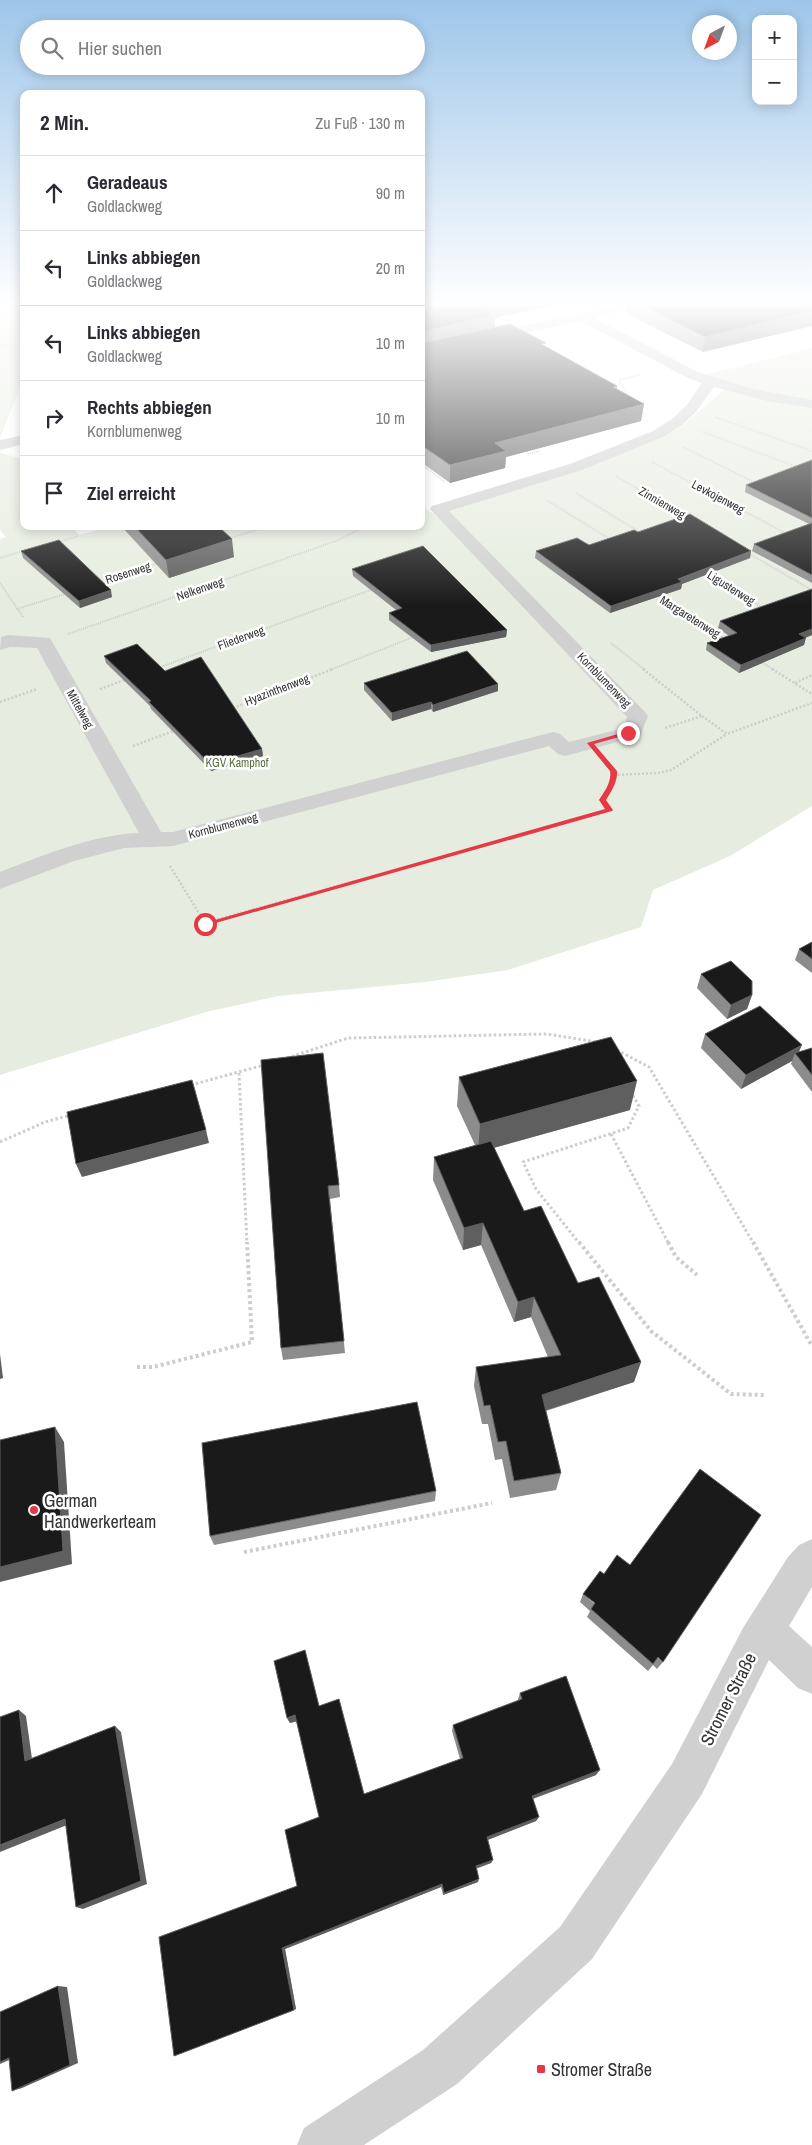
<!DOCTYPE html>
<html lang="de">
<head>
<meta charset="utf-8">
<style>
	body { margin:0; font-family:"Archivo Narrow",sans-serif; background:#f7f7f7; color:#2b2b33 }
	.controls { position:absolute; right:15px; top:15px; display:grid; overflow:hidden; border-radius:10px; box-shadow:0 2px 12px #0003 }
	.controls button { width:45px; height:45px; display:grid; place-items:center; padding:0; border:0; border-bottom:1px solid #e1e1e2; background:#fff; color:#2b2b33; font:25px sans-serif }
	.compass { position:absolute; left:692px; top:15px; width:45px; height:45px; border-radius:50%; background:#fff; box-shadow:0 2px 12px #0003; rotate:221deg }
	.stop { position:absolute; width:15px; height:15px; margin:-11px; border:4px solid #e63946; border-radius:50%; background:#fff }
	.stop.end { background:#e63946; border-color:#fff; box-shadow:0 1px 5px #0008 }
	.list { margin:0; padding:0; list-style:none }
	h2 { display:flex; justify-content:space-between; align-items:center; height:65px; margin:0; padding:0 20px; font-size:21px }
	h2 small { font-size:16px; font-weight:400; color:#7c7c81 }
	.list li { display:grid; grid-template-columns:32px 1fr auto; gap:15px; align-items:center; box-sizing:border-box; height:75px; padding:0 20px; border-top:1px solid #e1e1e2 }
	.list b { display:block; font-size:19px; white-space:nowrap }
	.list p { margin:0; font-size:16px; white-space:nowrap; color:#7c7c81 }
	.list em { font-size:16px; font-style:normal; color:#7c7c81 }
	.icon { flex:none; width:28px; height:28px; fill:none; stroke:currentColor; stroke-width:2; stroke-linecap:round; stroke-linejoin:round }
	.map { position:relative; flex:none; width:812px; height:2145px; overflow:hidden }
	.search { position:absolute; background:#fff; box-shadow:0 2px 12px #0003; left:20px; top:20px; width:405px; height:55px; display:flex; align-items:center; gap:12px; box-sizing:border-box; padding:0 18px; border-radius:28px; color:#7c7c81; font-size:19px }
	.panel { position:absolute; background:#fff; box-shadow:0 2px 12px #0003; left:20px; top:90px; width:405px; height:440px; border-radius:10px }
	.map>svg:first-child { display:block }
	.green { fill:#e6ecdf }
	.lines { fill:none; stroke-linecap:round; stroke-linejoin:round }
	.path-far3 { stroke:#cdcdcd; stroke-width:2; stroke-dasharray:1 1; stroke-linecap:butt }
	.path-far2 { stroke:#cdcdcd; stroke-width:2.5; stroke-dasharray:2 2; stroke-linecap:butt }
	.path-far1 { stroke:#cdcdcd; stroke-width:3; stroke-dasharray:2.5 2.5; stroke-linecap:butt }
	.path { stroke:#cdcdcd; stroke-width:4; stroke-dasharray:3 3; stroke-linecap:butt }
	.minor { fill:#d0d0d0; fill-rule:evenodd }
	.wall { fill:#8c8c8c }
	.shaded-wall { fill:#5f5f5f }
	.building { fill:#1a1a1a; stroke:#5f5f5f }
	.route { fill:#e63946 }
	.poi-dot { fill:#e63946; stroke:#fff; stroke-width:2 }
	.labels { text-anchor:middle; dominant-baseline:central; stroke-width:5; stroke-linejoin:round; paint-order:stroke }
	.far-street-label { font-size:12px; fill:#333; stroke:#fff }
	.far-park-label { font-size:12px; fill:#56703f; stroke:#fff }
	.near-poi-label { font-size:18px; fill:#333; stroke:#fff; text-anchor:start }
	.near-street-label { font-size:18px; fill:#333; stroke:#fff }
</style>
</head>
<body>
<div class="map">
<svg width="812" height="2145" viewBox="0 0 812 2145">
	<rect width="100%" height="100%" fill="#fff"/>
	<g class="green">
		<polygon points="0,305 24,305 24,377 0,438"/>
		<polygon points="812,348 812,806 730,856 653,890 641,927 508,970 425,982 278,996 206,1012 0,1075 0,539 6,537 0,530 0,453 24,459 24,526 71,526 79,535 113,526 421,526 421,506 432,513 526,486 654,440 679,428 724,390 703,375"/>
	</g>
	<g class="lines">
		<g class="path-far3">
			<polyline points="0,319 14,311 9,305"/>
			<polyline points="0,345 24,344"/>
			<polyline points="630,399 619,380 640,375"/>
			<polyline points="715,417 812,451"/>
			<polyline points="703,432 797,467"/>
			<polyline points="683,447 756,483"/>
			<polyline points="528,454 540,451"/>
			<polyline points="652,462 787,534"/>
			<polyline points="421,464 445,482"/>
			<polyline points="616,476 688,518"/>
			<polyline points="576,493 641,533"/>
			<polyline points="548,501 613,541"/>
			<polyline points="228,539 268,526"/>
			<polyline points="58,542 79,536"/>
			<polyline points="748,553 812,590"/>
			<polyline points="0,558 23,551"/>
			<polyline points="706,573 765,609"/>
			<polyline points="100,582 158,563"/>
			<polyline points="0,583 23,617"/>
			<polyline points="657,595 725,639"/>
			<polyline points="17,609 68,593"/>
			<polyline points="68,634 336,541 366,526"/>
			<polyline points="611,643 645,670"/>
			<polyline points="760,661 774,670"/>
			<polyline points="158,668 373,589"/>
			<polyline points="330,670 416,636"/>
		</g>
		<g class="path-far2">
			<polyline points="643,669 702,716 665,728"/>
			<polyline points="772,669 812,694"/>
			<polyline points="795,683 812,675"/>
			<polyline points="100,689 127,679"/>
			<polyline points="0,702 37,689"/>
			<polyline points="233,708 333,669"/>
			<polyline points="702,716 727,734 812,703"/>
			<polyline points="133,746 176,730"/>
			<polyline points="614,775 658,773 671,770 727,734"/>
			<polyline points="170,866 205,923 609,810 603,800 614,775 607,764"/>
		</g>
		<g class="path-far1">
			<polyline points="617,1050 649,1067 754,1244"/>
			<polyline points="287,1058 348,1038 547,1034 597,1042"/>
			<polyline points="239,1073 247,1244"/>
			<polyline points="191,1085 264,1065"/>
			<polyline points="611,1134 669,1244"/>
			<polyline points="0,1142 45,1122 71,1115"/>
			<polyline points="580,1244 536,1189 523,1162 628,1128 639,1106 632,1094"/>
		</g>
		<g class="path">
			<polyline points="579,1242 651,1331 731,1394 764,1395"/>
			<polyline points="668,1242 676,1257 697,1275"/>
			<polyline points="753,1242 812,1346"/>
			<polyline points="137,1367 153,1367 252,1342 247,1242"/>
			<polyline points="244,1552 492,1503"/>
		</g>
		<g class="minor">
			<path d="M617 305H638L636 308 594 318 698 372 753 389 812 400V408L767 401 714 387 696 412 682 425 663 437 582 470 449 511 645 712 648 716 640 736 565 756 558 754 549 746 173 846 124 848 74 861 0 889V872C44 855 91 835 139 833L37 648 10 647 0 650 1 637 8 635 50 638 161 832H173L553 732 560 734 569 742 624 728 627 717 430 509 432 506 570 464 653 431 672 419 686 406 702 383 688 378 580 321 421 357V349Z"/>
			<polygon points="24,435 24,444 0,450 0,440"/>
			<polygon points="812,1539 812,1587 789,1626 812,1647 812,1694 798,1688 769,1660 702,1794 592,1959 457,2084 364,2145 297,2145 304,2128 423,2050 560,1927 672,1764 743,1628 788,1557 799,1545"/>
		</g>
	</g>
	<g class="wall">
		<polygon points="421,305 495,318 495,327 545,346 617,386 617,389 644,404 641,421 506,457 505,468 450,483 421,462"/>
		<polygon points="626,305 812,305 703,352 625,313"/>
		<polygon points="812,460 812,583 752,551 754,544 809,524 745,492 746,485"/>
		<polygon points="121,526 218,526 234,557 169,578"/>
		<polygon points="638,532 751,551 750,558 682,584 681,589 610,613 535,558 536,551 589,545"/>
		<polygon points="21,551 112,597 80,608 23,558"/>
		<polygon points="352,569 507,630 506,637 431,652 389,620 389,613 396,610 353,576"/>
		<polygon points="720,621 812,635 805,638 804,645 739,673 706,650 707,643 729,636 718,628"/>
		<polygon points="104,656 165,671 262,749 263,756 211,771 151,709 150,706 106,663"/>
		<polygon points="364,683 498,691 433,712 431,709 392,721 364,690"/>
		<polygon points="812,942 812,973 795,960 799,949"/>
		<polygon points="701,974 752,995 747,1009 727,1019 697,988"/>
		<polygon points="705,1034 799,1052 812,1048 812,1092 791,1064 792,1061 741,1089 701,1048"/>
		<polygon points="261,1060 339,1185 340,1197 330,1199 345,1353 283,1360 281,1348"/>
		<polygon points="459,1077 630,1110 494,1148 524,1211 578,1283 641,1362 634,1382 546,1411 561,1473 556,1490 510,1498 502,1459 495,1460 488,1424 482,1424 474,1386 476,1367 548,1357 531,1317 514,1322 481,1245 463,1250 433,1180 434,1157 475,1145 457,1106"/>
		<polygon points="436,1491 435,1501 214,1545 210,1536"/>
		<polygon points="583,1594 663,1662 657,1669 653,1665 648,1671 587,1617 590,1611 580,1602"/>
		<polygon points="520,1693 596,1775 533,1799 539,1817 536,1821 487,1840 493,1860 491,1863 476,1869 478,1882 443,1895 441,1887 285,1949 296,2009 174,2056 297,1886 319,1817 297,1721 290,1723 287,1718 319,1706 364,1794 460,1759 452,1731 453,1725 518,1701 518,1699"/>
	</g>
	<g class="shaded-wall">
		<polygon points="489,305 557,305 495,318 495,331 421,347 421,332 480,307"/>
		<polygon points="812,311 812,326 703,352 705,337"/>
		<polygon points="644,404 641,421 506,457 505,468 450,483 450,465 495,443"/>
		<polygon points="232,539 234,557 169,578 166,560"/>
		<polygon points="751,551 750,558 682,584 681,589 610,613 611,606 678,579"/>
		<polygon points="111,590 112,597 80,608 79,601"/>
		<polygon points="812,629 812,635 797,641 799,634"/>
		<polygon points="507,630 506,637 431,652 431,645"/>
		<polygon points="806,638 804,645 739,673 741,665"/>
		<polygon points="498,684 498,691 433,712 433,705"/>
		<polygon points="431,702 431,709 392,721 392,713"/>
		<polygon points="262,749 263,756 211,771 210,764"/>
		<polygon points="752,995 747,1009 727,1019 731,1005"/>
		<polygon points="802,1045 797,1056 795,1053 792,1061 741,1089 746,1075"/>
		<polygon points="637,1081 630,1110 478,1152 480,1124"/>
		<polygon points="206,1130 209,1143 82,1177 76,1164"/>
		<polygon points="483,1223 481,1245 463,1250 464,1228"/>
		<polygon points="534,1297 531,1317 514,1322 518,1302"/>
		<polygon points="0,1354 3,1378 0,1379"/>
		<polygon points="641,1362 634,1382 537,1413 542,1395"/>
		<polygon points="55,1427 64,1442 72,1564 0,1582 0,1567"/>
		<polygon points="19,1710 26,1716 33,1766 25,1761"/>
		<polygon points="295,1715 298,1721 290,1723 287,1718"/>
		<polygon points="115,1726 121,1732 147,1884 83,1909 76,1907"/>
		<polygon points="600,1770 596,1775 529,1800 532,1796"/>
		<polygon points="539,1817 536,1821 485,1841 487,1837"/>
		<polygon points="65,1819 72,1823 0,1852 0,1845"/>
		<polygon points="493,1860 491,1863 474,1869 476,1866"/>
		<polygon points="479,1879 478,1882 443,1895 444,1893"/>
		<polygon points="442,1884 441,1887 285,1949 296,2009 174,2056 282,1948"/>
		<polygon points="58,1986 67,1987 78,2063 22,2088 12,2091"/>
		<polygon points="18,2056 0,2064 0,2062 9,2058"/>
	</g>
	<g class="building">
		<polygon points="421,305 489,305 480,307 495,315 421,332"/>
		<polygon points="641,305 812,305 812,311 705,337"/>
		<polygon points="510,324 546,343 541,344 617,386 613,387 644,404 495,443 506,451 450,465 421,445 421,343"/>
		<polygon points="812,460 812,518 746,485"/>
		<polygon points="690,514 751,551 678,579 682,582 611,606 536,551 577,538 589,545 634,530 638,532"/>
		<polygon points="812,523 812,575 754,544"/>
		<polygon points="134,526 218,526 232,539 166,560"/>
		<polygon points="59,540 111,590 79,601 21,551"/>
		<polygon points="423,546 507,630 431,645 389,613 402,608 352,569"/>
		<polygon points="812,589 812,629 799,634 806,638 741,665 707,643 737,633 720,621"/>
		<polygon points="137,644 165,671 201,657 262,749 210,764 149,702 151,701 104,656"/>
		<polygon points="467,651 498,684 433,705 431,702 392,713 364,683"/>
		<polygon points="812,942 812,959 799,949"/>
		<polygon points="731,961 752,981 752,995 731,1005 701,974"/>
		<polygon points="760,1006 802,1045 746,1075 705,1034"/>
		<polygon points="611,1037 637,1081 480,1124 459,1077"/>
		<polygon points="812,1048 812,1075 795,1053"/>
		<polygon points="323,1053 339,1185 328,1186 344,1341 281,1348 261,1060"/>
		<polygon points="192,1080 206,1130 76,1164 67,1112"/>
		<polygon points="491,1141 524,1211 541,1206 578,1283 599,1277 641,1362 542,1395 561,1473 514,1481 506,1441 498,1442 490,1405 484,1406 476,1367 561,1355 534,1297 518,1302 483,1223 464,1228 434,1157"/>
		<polygon points="417,1402 436,1491 210,1536 202,1443"/>
		<polygon points="55,1427 63,1551 0,1567 0,1440"/>
		<polygon points="700,1469 761,1515 663,1662 658,1657 653,1664 591,1609 595,1603 583,1594 600,1571 604,1574 617,1555 630,1565"/>
		<polygon points="305,1650 319,1706 339,1699 364,1794 463,1758 453,1725 522,1699 520,1693 566,1676 600,1770 532,1796 539,1817 487,1837 493,1860 476,1866 479,1879 444,1893 442,1884 282,1948 294,2010 174,2056 159,1937 297,1886 285,1830 319,1817 295,1715 287,1718 274,1661"/>
		<polygon points="19,1710 25,1761 115,1726 141,1881 76,1907 65,1819 0,1845 0,1717"/>
		<polygon points="58,1986 70,2065 12,2091 9,2058 0,2062 0,2012"/>
	</g>
	<linearGradient id="sky" x2="0" y2="1"><stop stop-color="#9ec6ea"/><stop offset="0.5" stop-color="#fff"/><stop offset="1" stop-color="#fff" stop-opacity="0"/></linearGradient>
	<rect width="812" height="605" fill="url(#sky)"/>
	<path class="route" d="M628 731 630 734 594 744 617 771C618 781 611 792 606 800L613 810 612 811 205 926 201 924 605 809 599 800C604 792 612 782 610 771L587 743Z"/>
	<g class="poi-dot">
		<circle cx="34" cy="1510" r="5"/>
		<rect x="536" y="2064" width="10" height="10" rx="2.5"/>
	</g>
	<g class="labels">
		<g class="far-street-label">
			<text transform="translate(718 497) rotate(28)">Levkojenweg</text>
			<text transform="translate(662 503) rotate(30)">Zinnienweg</text>
			<text transform="translate(128 573) rotate(-18)">Rosenweg</text>
			<text transform="translate(731 588) rotate(32)">Ligusterweg</text>
			<text transform="translate(200 589) rotate(-19)">Nelkenweg</text>
			<text transform="translate(690 617) rotate(32)">Margaretenweg</text>
			<text transform="translate(241 638) rotate(-20)">Fliederweg</text>
			<text transform="translate(604 680) rotate(46)">Kornblumenweg</text>
			<text transform="translate(277 690) rotate(-21)">Hyazinthenweg</text>
			<text transform="translate(80 709) rotate(61)">Mittelweg</text>
			<text transform="translate(223 826) rotate(-15)">Kornblumenweg</text>
		</g>
		<g class="far-park-label">
			<text x="237" y="763">KGV Kamphof</text>
		</g>
		<g class="near-poi-label">
			<text x="44" y="1500">German<tspan x="44" dy="21">Handwerkerteam</tspan></text>
			<text x="551" y="2069">Stromer Straße</text>
		</g>
		<g class="near-street-label">
			<text transform="translate(728 1699) rotate(-63)">Stromer Straße</text>
		</g>
	</g>
</svg>
<div class="controls">
<button>+</button>
<button>−</button>
</div>
<svg class="compass" viewBox="-18 -18 36 36"><path d="M0-13l5 13h-10z" fill="#e53935"/><path d="M0 13l5-13h-10z" fill="#7c7c81"/></svg>
<div class="stop" style="left:205px;top:924px"></div>
<div class="stop end" style="left:628px;top:733px"></div>
<div class="search"><svg class="icon" aria-label="search" viewBox="0 0 24 24"><circle cx="10" cy="10" r="6"/><path d="M15 15l6 6"/></svg>Hier suchen</div>
<section class="panel">
<h2>2 Min.<small>Zu Fuß · 130 m</small></h2>
<ul class="list">
<li><svg class="icon" aria-label="ahead" viewBox="0 0 24 24"><path d="M12 20V5M6 11l6-6 6 6"/></svg><div><b>Geradeaus</b><p>Goldlackweg</p></div><em>90 m</em></li>
<li><svg class="icon" aria-label="left" viewBox="0 0 24 24"><path d="M17 20v-9H6M10 6l-5 5 5 5"/></svg><div><b>Links abbiegen</b><p>Goldlackweg</p></div><em>20 m</em></li>
<li><svg class="icon" aria-label="left" viewBox="0 0 24 24"><path d="M17 20v-9H6M10 6l-5 5 5 5"/></svg><div><b>Links abbiegen</b><p>Goldlackweg</p></div><em>10 m</em></li>
<li><svg class="icon" aria-label="right" viewBox="0 0 24 24"><path d="M7 20v-9h11M14 6l5 5-5 5"/></svg><div><b>Rechts abbiegen</b><p>Kornblumenweg</p></div><em>10 m</em></li>
<li><svg class="icon" aria-label="arrive" viewBox="0 0 24 24"><path d="M6 21V4h12l-3 4 3 4H6"/></svg><div><b>Ziel erreicht</b></div></li>
</ul>
</section>
</div>
</body>
</html>
